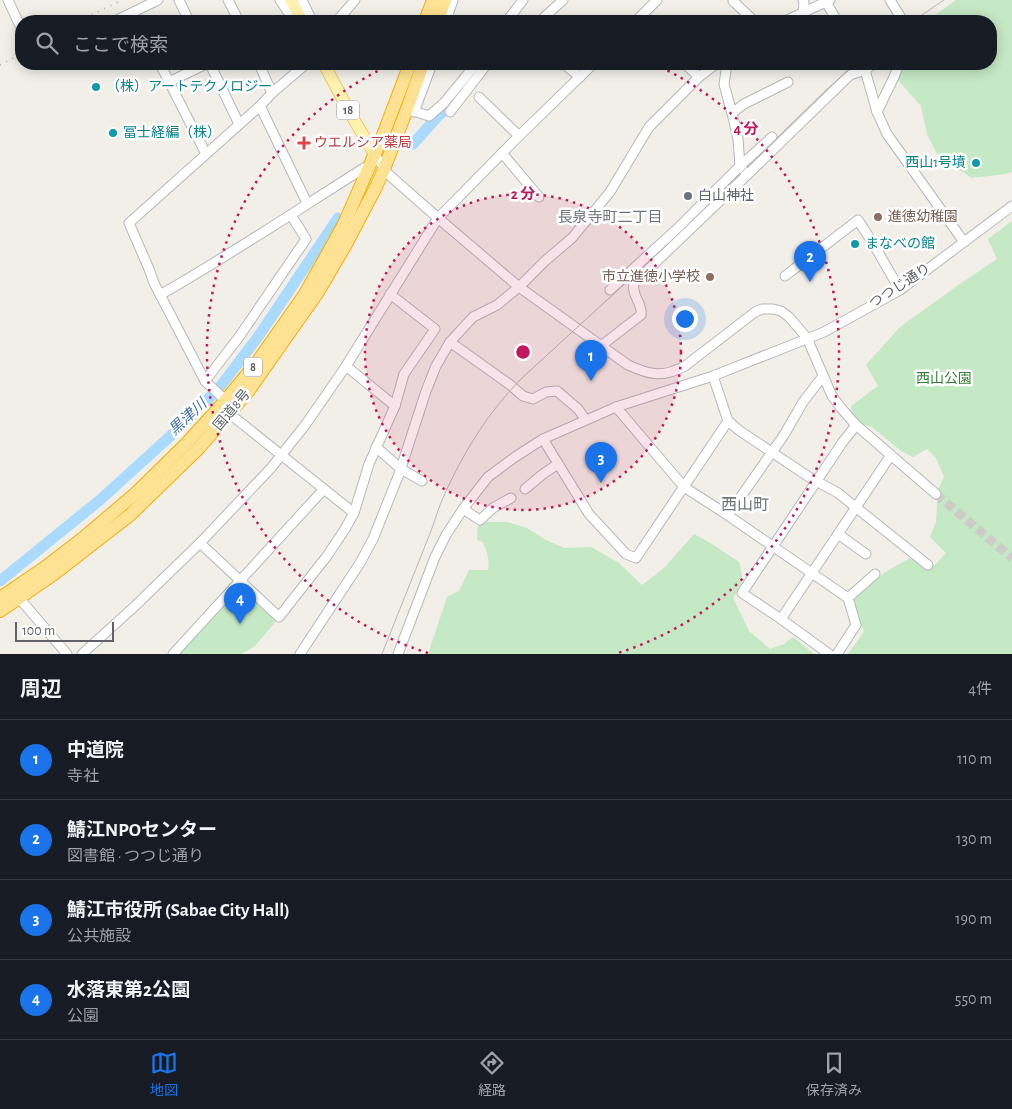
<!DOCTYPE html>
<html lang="ja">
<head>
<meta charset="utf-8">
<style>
	body { margin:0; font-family:"Alegreya Sans","Noto Sans JP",sans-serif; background:#242831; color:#f1f3f6 }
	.scale { position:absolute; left:15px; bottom:12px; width:99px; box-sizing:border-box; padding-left:5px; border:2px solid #5f6368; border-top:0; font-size:14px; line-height:18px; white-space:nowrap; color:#5f6368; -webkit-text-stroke:4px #fff; paint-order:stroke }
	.you { position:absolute; left:684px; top:318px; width:18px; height:18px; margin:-12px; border:4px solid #fff; border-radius:50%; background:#1a73e8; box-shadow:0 0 0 8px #1a73e833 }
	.badge { display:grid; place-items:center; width:32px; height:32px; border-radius:50%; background:#1a73e8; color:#fff; font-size:16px; font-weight:700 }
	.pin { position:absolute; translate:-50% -41px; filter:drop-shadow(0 1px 2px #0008) }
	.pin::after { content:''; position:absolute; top:26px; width:18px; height:15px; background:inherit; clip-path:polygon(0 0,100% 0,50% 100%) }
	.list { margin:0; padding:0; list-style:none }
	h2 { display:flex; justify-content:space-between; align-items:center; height:65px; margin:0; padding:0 20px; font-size:21px }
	h2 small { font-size:16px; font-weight:400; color:#9ea1a6 }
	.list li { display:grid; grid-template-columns:32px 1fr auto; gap:15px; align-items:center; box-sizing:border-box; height:80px; padding:0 20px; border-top:1px solid #363941 }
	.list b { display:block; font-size:19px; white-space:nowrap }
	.list p { margin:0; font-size:16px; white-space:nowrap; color:#9ea1a6 }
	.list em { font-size:16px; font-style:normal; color:#9ea1a6 }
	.icon { flex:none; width:28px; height:28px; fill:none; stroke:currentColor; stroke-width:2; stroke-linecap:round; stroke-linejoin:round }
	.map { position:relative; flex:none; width:1012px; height:654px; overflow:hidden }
	.search { position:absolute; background:#171b24; box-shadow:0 2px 12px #0003; left:15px; right:15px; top:15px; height:55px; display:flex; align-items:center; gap:12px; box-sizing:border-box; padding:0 18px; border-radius:20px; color:#9ea1a6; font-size:19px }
	.sheet { height:385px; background:#171b24 }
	nav { display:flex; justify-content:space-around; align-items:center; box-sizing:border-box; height:70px; border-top:1px solid #363941; background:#171b24; font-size:14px; color:#9ea1a6 }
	nav a { display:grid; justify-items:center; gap:2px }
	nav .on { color:#1a73e8 }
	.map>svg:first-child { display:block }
	.park { fill:#c5e8c5 }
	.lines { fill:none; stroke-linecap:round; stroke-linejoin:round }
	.river { stroke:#aadaff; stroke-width:11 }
	.minor-tunnel { stroke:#ccccc8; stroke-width:9; stroke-dasharray:9 4.5; stroke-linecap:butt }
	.minor-casing { stroke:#b5b8bc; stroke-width:11 }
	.major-casing { stroke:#f2c960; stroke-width:13 }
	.highway-casing { stroke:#f9ab00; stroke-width:14 }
	.minor { stroke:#fff; stroke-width:9 }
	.major { stroke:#fff2af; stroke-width:11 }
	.highway { stroke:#fde293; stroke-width:12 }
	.tram { stroke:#b6b7b8; stroke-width:1 }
	.rail { stroke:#b6b7b8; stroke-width:2; stroke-dasharray:1 6; stroke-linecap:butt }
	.ring { fill:none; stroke:#c2185b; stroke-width:2.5; stroke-dasharray:2.5 5 }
	.culture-dot { fill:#0f9aa8; stroke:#fff; stroke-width:2 }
	.health-dot { fill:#e0444e; stroke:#fff; stroke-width:2 }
	.worship-dot { fill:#6b7280; stroke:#fff; stroke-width:2 }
	.education-dot { fill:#8d6e63; stroke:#fff; stroke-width:2 }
	.labels { text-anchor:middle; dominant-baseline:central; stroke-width:5; stroke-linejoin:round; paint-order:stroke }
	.shield { fill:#fff; stroke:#8f9295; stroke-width:1 }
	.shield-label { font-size:12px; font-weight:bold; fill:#5f6368 }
	.culture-label { font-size:14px; fill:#0d838f; stroke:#fff; text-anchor:start }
	.health-label { font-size:14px; fill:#be3a42; stroke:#fff; text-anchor:start }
	.worship-label { font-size:14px; fill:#5b616d; stroke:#fff; text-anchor:start }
	.education-label { font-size:14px; fill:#785e54; stroke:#fff; text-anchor:start }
	.street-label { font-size:14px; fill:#5f6368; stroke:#fff }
	.park-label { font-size:14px; fill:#348238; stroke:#fff }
	.neighbourhood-label { font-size:15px; fill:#70757a; stroke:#fff }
	.water-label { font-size:15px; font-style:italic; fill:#4174aa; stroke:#fff }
	.quarter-label { font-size:16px; fill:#70757a; stroke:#fff }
	.centre { fill:#c2185b; stroke:#fff; stroke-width:2.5 }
	.ring-label { font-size:15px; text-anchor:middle; font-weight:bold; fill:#c2185b; stroke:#fff; stroke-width:5; stroke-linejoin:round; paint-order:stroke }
</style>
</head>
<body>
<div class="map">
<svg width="1012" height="654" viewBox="0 0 1012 654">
	<rect width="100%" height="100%" fill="#f1efe8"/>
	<g class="park">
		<polygon points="956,0 1012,0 1012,172 1006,174 972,178 938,156 927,134 921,106 896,78 902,64 991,64 991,21 927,21"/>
		<polygon points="1012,221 1012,654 848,654 864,632 851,598 887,571 912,557 927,570 936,564 946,553 930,537 936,522 938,490 944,477 936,458 927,449 913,457 901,451 872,427 862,424 852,413 851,406 878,386 866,365 900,327 957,286 997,259 988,239"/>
		<path d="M478 522H507L527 528 546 540 564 548 591 547 619 563 642 585 665 567 694 534 712 544 739 562C744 580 743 583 733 598L749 631 770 649 784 644 793 637 814 654H428L447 597 459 591 469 570H488C490 559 487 552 483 542L477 540Z"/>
		<polygon points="241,588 277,620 255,646 241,654 177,654"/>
	</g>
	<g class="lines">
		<g class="river">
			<polyline points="413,144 438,116 446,109"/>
			<polyline points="0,581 100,500 177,430 220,387 260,334 338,218"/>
		</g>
		<polyline class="minor-tunnel" points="936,494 1012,558"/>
		<defs>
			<g id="minor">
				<polyline points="8,0 21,28"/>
				<polyline points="179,0 189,21"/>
				<polyline points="228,0 239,21"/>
				<polyline points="280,0 294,21"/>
				<polyline points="302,0 312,21"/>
				<polyline points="803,0 804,2 803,13"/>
				<polyline points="890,0 903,21"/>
				<polyline points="733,1 754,21"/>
				<polyline points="826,2 837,21"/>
				<polyline points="115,21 158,0"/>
				<polyline points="337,21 355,0"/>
				<polyline points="446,21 453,0"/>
				<polyline points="507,21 523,0"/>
				<polyline points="540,21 563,0"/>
				<polyline points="636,21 657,0"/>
				<polyline points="785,21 830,0"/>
				<polyline points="160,64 206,154"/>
				<polyline points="210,64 239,124"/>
				<polyline points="259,64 272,93"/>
				<polyline points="564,64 580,77"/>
				<polyline points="685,64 699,77"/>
				<polyline points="727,64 724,84 733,117 738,139 740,166 747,175 850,75 865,70 861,64"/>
				<polyline points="874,64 865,70 877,112 887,134 964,242"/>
				<polyline points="169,82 206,64"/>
				<polyline points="479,97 519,136"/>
				<polyline points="260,106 307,203"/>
				<polyline points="407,109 429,116 444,103 476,64"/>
				<polyline points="414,112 432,64"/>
				<polyline points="450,112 487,64"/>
				<polyline points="877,112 894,77 899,64"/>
				<polyline points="732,113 744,104 788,82"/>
				<polyline points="502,153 539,197"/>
				<path d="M375 155 388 174 438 218 519 287 628 365C650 375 663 378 685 366L755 312 762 309H773L781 311 789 317 807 338 832 396 841 408 856 425 936 494"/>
				<polyline points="785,276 858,220 874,245 900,290"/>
				<polyline points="610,290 679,227 740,166 772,137"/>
				<path d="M160 295C230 255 296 211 364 168L370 165"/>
				<polyline points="450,342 509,384 523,396 533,399 546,392 557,391 578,409 583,416"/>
				<path d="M602 345 641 315C643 303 631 296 634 283L747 175"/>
				<polyline points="346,366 395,406"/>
				<polyline points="713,376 728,421 740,431 809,477 838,493 928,565"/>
				<polyline points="205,381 239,337 306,239 291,215"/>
				<polyline points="225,401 220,395 205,381 154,283 149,269 129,223 260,106 272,93 306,64"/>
				<polyline points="616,407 684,487 723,512 848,598"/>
				<polyline points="230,414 354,513"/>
				<polyline points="543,439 589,514 626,554 636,558 728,421"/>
				<polyline points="376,447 401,469 422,481"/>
				<polyline points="525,489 543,474 558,464"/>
				<polyline points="463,509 480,520 493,508 511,498"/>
				<polyline points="728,515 784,435 803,402 823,376"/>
				<polyline points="838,534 866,554"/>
				<polyline points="200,543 279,617 327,556 345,529 354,513 369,464 395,406 404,374 435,329 390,294"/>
				<polyline points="19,598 67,654"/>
				<polyline points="781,619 891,455"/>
				<polyline points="82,654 135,606 200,543 271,468 306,424 346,366 438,218 519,136 593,64"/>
				<polyline points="173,654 324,489"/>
				<polyline points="300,654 360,563 373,539 401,469 403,462 426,391 436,366 450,342 473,317 497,305 519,287 545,261 572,238 610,192 649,127 699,77 716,64"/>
				<polyline points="398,654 435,557 446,535 463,509 488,477 515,457 543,439 616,407 713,376 824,332 900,290 1012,206"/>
				<polyline points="829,654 781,619 742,593 842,443 856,425"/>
				<polyline points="837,654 856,625 848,598 875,574"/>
			</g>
			<g id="major">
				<polyline points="291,0 302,21"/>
				<polyline points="324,64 350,113 375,155"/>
			</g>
			<g id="highway">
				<polyline points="425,21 433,0"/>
				<polyline points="437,21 445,0"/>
				<polyline points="0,598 44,568 83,538 136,493 187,443 225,401 258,361 305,294 344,224 383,135 410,64"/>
				<polyline points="0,611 54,574 130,515 198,449 247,393 318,292 345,246 376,187 384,169 407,109 423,64"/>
			</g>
		</defs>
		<use href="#minor" class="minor-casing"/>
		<use href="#major" class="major-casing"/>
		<use href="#highway" class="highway-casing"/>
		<use href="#minor" class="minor"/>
		<use href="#major" class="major"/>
		<use href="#highway" class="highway"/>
		<g class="tram">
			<polyline points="913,21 944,0"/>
			<path d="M382 654C397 616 412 579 427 541 434 525 438 507 446 491 465 450 489 411 522 378L667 245 827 89 856 64"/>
		</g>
		<g class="rail">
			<polyline points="79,21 122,0"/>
			<polyline points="0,65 21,54"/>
		</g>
	</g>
	<circle cx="523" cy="352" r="158" fill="#c2185b" fill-opacity=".12"/>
	<g class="ring">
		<circle cx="523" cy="352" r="158"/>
		<path d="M428 653A316 316 0 0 1 392 64M654 64A316 316 0 0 1 618 653"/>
	</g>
	<g class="culture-dot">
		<circle cx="96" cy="87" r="5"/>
		<circle cx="113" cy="133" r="5"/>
		<circle cx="976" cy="163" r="5"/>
		<circle cx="855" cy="244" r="5"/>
	</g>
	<path class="health-dot" d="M301.5 135.5h5v5h5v5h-5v5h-5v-5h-5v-5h5z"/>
	<circle class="worship-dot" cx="688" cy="196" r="5"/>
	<g class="education-dot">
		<circle cx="878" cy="217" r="5"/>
		<circle cx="710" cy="277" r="5"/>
	</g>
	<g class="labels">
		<g class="shield">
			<rect x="337" y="100.5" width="22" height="19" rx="4"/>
			<rect x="244" y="357.5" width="18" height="19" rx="4"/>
		</g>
		<g class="shield-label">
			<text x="348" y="110">18</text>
			<text x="253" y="367">8</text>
		</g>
		<g class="culture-label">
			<text x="106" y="87">（株）アートテクノロジー</text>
			<text x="123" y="133">冨士経編（株）</text>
			<text x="966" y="163" text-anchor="end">西山1号墳</text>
			<text x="865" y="244">まなべの館</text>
		</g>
		<g class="health-label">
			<text x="314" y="143">ウエルシア薬局</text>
		</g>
		<g class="worship-label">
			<text x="698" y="196">白山神社</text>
		</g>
		<g class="education-label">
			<text x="888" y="217">進徳幼稚園</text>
			<text x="700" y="277" text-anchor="end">市立進徳小学校</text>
		</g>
		<g class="street-label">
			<text transform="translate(900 286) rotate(-33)">つつじ通り</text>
			<text transform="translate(232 410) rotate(-50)">国道8号</text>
		</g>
		<g class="park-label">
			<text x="944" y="379">西山公園</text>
		</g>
		<g class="neighbourhood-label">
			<text x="610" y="217">長泉寺町二丁目</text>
		</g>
		<g class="water-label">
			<text transform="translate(188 417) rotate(-43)">黒津川</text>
		</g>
		<g class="quarter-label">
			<text x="745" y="505">西山町</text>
		</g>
	</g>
	<circle cx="523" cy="352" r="8" class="centre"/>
	<g class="ring-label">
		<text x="746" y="134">4 分</text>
		<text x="523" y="199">2 分</text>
	</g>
</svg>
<div class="scale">100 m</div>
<div class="you"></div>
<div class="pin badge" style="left:591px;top:381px">1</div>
<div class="pin badge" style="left:810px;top:282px">2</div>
<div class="pin badge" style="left:601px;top:483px">3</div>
<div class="pin badge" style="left:240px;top:624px">4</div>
<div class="search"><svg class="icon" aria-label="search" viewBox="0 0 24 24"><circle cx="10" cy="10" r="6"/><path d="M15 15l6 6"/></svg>ここで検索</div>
</div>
<section class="sheet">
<h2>周辺<small>4件</small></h2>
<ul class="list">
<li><span class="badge">1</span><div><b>中道院</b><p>寺社</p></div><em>110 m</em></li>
<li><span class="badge">2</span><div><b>鯖江NPOセンター</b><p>図書館 · つつじ通り</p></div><em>130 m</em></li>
<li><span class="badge">3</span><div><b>鯖江市役所 (Sabae City Hall)</b><p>公共施設</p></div><em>190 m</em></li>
<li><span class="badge">4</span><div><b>水落東第2公園</b><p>公園</p></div><em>550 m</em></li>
</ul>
</section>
<nav>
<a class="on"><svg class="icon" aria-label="map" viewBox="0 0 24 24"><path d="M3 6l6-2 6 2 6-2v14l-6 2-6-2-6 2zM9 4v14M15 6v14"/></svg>地図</a>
<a><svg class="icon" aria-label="directions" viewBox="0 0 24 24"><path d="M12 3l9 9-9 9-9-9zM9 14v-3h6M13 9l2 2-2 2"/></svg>経路</a>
<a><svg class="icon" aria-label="saved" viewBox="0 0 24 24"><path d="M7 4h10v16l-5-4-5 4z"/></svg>保存済み</a>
</nav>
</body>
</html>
